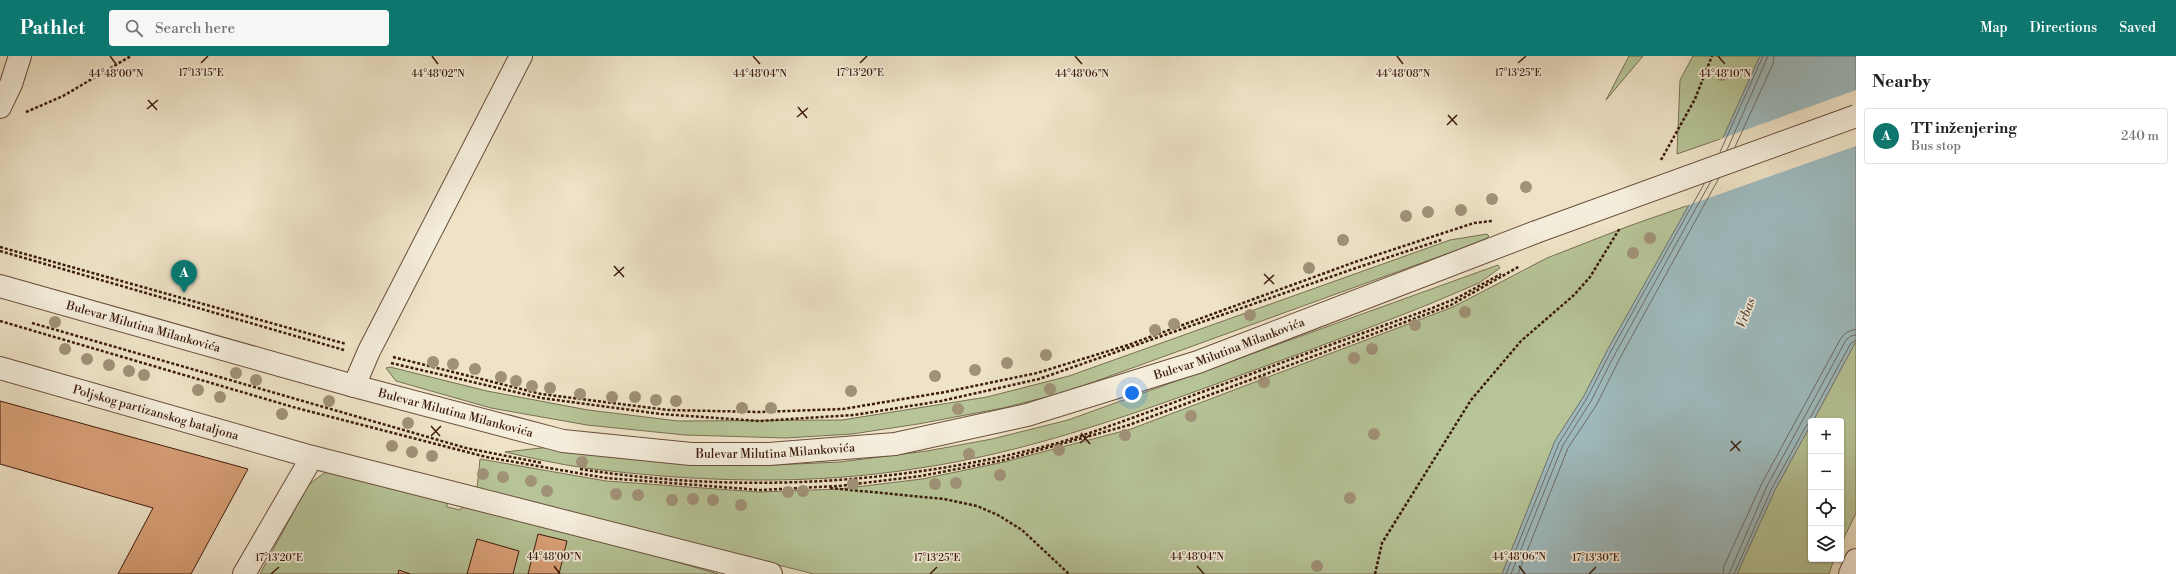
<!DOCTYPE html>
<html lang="en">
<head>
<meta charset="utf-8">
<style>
	body { margin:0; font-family:"Libre Bodoni",serif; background:#f6f6f6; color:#202124 }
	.controls { position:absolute; right:12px; bottom:12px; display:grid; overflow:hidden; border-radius:4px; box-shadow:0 1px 3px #0004 }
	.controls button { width:36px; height:36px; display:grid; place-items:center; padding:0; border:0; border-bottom:1px solid #e0e0e0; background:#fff; color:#202124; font:20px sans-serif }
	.you { position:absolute; left:1132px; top:337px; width:14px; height:14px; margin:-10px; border:3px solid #fff; border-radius:50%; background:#1a73e8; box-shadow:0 0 0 6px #1a73e833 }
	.badge { display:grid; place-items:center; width:26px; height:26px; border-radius:50%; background:#0f766e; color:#fff; font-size:13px; font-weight:700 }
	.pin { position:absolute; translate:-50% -33px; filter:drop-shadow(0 1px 2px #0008) }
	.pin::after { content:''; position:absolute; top:21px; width:14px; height:12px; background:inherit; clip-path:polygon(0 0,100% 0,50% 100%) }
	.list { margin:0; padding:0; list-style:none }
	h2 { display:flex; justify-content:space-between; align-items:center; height:52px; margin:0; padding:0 16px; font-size:17px }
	h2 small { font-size:13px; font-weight:400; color:#757577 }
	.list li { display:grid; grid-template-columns:26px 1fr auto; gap:12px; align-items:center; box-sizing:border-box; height:56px; margin:0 8px 8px; padding:0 8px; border:1px solid #e0e0e0; border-radius:4px }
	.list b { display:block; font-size:15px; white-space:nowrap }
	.list p { margin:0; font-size:13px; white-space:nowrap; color:#757577 }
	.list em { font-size:13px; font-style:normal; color:#757577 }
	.icon { flex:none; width:22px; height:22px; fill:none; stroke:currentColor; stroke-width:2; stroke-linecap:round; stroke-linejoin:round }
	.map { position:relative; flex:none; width:1856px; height:518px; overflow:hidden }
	header { display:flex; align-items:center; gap:24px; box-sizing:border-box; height:56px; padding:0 20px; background:#0f766e; color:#fff }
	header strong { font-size:19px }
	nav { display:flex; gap:22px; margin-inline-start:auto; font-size:14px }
	.search { width:280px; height:36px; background:#f6f6f6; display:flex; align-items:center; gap:10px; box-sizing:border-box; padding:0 14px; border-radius:4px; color:#757577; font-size:15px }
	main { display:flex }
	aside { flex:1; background:#fff }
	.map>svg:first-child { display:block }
	.green { fill:#b6c497; stroke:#7a7052 }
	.water { fill:#9ebbbf; stroke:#777b77 }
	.pier { fill:#eee3c7 }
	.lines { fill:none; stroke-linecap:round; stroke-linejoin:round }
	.shore { stroke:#6e6b66; stroke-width:1 }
	.building { fill:#daa178; stroke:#3d1b0c }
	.minor-casing { stroke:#694d3b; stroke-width:24 }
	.path { stroke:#3d1b0c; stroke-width:2.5; stroke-dasharray:3 2; stroke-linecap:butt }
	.minor { stroke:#f4eddb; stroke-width:22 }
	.minor-bridge-casing { stroke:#694d3b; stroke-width:24; stroke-linecap:butt }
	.minor-bridge { stroke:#f4eddb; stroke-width:22 }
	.tree { fill:#a09177 }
	.ticks { fill:none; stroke:#3d1b0c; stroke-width:1.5 }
	.labels { text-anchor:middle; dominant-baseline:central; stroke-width:3.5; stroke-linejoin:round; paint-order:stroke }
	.street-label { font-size:12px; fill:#3d1b0c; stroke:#f4eddb }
	.water-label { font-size:13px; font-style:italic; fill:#5a4b42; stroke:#f4eddb }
	.ticks-label { font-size:10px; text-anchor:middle; fill:#3d1b0c; stroke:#f4eddb; stroke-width:3.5; stroke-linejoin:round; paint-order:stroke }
</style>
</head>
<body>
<header>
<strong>Pathlet</strong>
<div class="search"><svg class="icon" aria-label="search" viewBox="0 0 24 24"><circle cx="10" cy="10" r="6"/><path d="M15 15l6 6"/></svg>Search here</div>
<nav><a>Map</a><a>Directions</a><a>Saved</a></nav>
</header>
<main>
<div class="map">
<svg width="1856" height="518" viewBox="0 0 1856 518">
	<rect width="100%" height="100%" fill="#eee3c7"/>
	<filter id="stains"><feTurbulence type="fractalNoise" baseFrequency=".005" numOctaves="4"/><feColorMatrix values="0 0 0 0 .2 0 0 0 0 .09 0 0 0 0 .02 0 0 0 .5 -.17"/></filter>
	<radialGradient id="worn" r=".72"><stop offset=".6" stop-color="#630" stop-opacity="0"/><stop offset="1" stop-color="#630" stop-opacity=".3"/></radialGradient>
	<g class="green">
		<polygon points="1629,0 1643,0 1606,44"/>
		<polygon points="1693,0 1760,0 1723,82 1677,98 1680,24"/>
		<polygon points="1689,149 1608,293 1584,340 1555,385 1502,518 814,518 477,433 480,403 606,425 759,436 839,433 922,423 1004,406 1131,373 1453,251 1547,202 1629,170"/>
		<polygon points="1487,178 1489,180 1487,182 1460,193 1066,336 1003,352 918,368 852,378 786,382 685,379 587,369 491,352 396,325 386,312 390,311 487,335 588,354 678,365 842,364 987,341 1069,320 1450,184"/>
		<path d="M1498 209 1500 212 1479 227 1432 247C1360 276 1288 302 1216 328 1120 363 1022 397 920 412 809 430 696 426 585 412 558 408 531 402 505 396L550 391 711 407 773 409 840 406 927 395 992 383 1068 364Z"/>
		<polygon points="1856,285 1856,457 1841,488 1841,365 1813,365"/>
		<polygon points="1811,368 1811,503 1834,503 1829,518 1737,518 1775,434"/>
		<polygon points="327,415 447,446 447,451 460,454 463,450 475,447 718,518 260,518 308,429"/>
	</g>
	<polygon class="water" points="1760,0 1856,0 1856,285 1813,365 1811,365 1811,368 1775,434 1737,518 1502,518 1555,385 1584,340 1608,293 1689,149 1723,82"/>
	<polygon class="pier" points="1856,34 1856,90 1686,150 1720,83"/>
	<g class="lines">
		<g class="shore">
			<polyline points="1735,91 1773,8 1774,0"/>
			<polyline points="1727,94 1768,0"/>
			<polyline points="1720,96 1763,0"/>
			<polyline points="1506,518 1559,387 1587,342 1611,295 1704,128"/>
			<polyline points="1511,518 1563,389 1591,345 1615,298 1711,125"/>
			<polyline points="1518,518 1568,392 1597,348 1621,300 1719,122"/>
			<polyline points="1723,518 1724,510 1762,427 1841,282 1847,276 1856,273"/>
			<polyline points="1729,518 1767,430 1846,284 1851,280 1856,279"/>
			<polyline points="1734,518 1772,432 1806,370 1809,367 1810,362 1851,287 1856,284"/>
		</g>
	</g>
	<g class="building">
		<polygon points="0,345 248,413 191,518 118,518 153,452 0,408"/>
		<polygon points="538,478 567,485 559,518 528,518"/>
		<polygon points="477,483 519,495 513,518 467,518"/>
		<polygon points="399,514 410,518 398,518"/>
	</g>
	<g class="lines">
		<defs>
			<g id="minor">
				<polyline points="0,51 11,28 20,0"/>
				<path id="s1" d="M0 230 354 330 563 385 691 398H769L895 388 1027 359 1198 306 1536 176"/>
				<path id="s2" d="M0 312 312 401 771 518"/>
				<polyline points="354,330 369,295 521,0"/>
				<polyline points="244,518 312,401"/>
				<polyline points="1850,518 1856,504"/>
			</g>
		</defs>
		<use href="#minor" class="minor-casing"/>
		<g class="path">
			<polyline points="26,56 63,40 131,0"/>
			<polyline points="1661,104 1695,43 1712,0"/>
			<polyline points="0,191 346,288"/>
			<polyline points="0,195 344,294"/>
			<polyline points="0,265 293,351 486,401 606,422 760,434 839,430 921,420 1004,404 1129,369 1451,249 1520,210"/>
			<polyline points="32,267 466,392 542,407"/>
			<polyline points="393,301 541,338 668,354 759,356 843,353 945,336 1037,317 1128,289 1355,206 1474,167 1492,165"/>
			<polyline points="391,307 541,342 661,358 759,365 854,359 941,345 1039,323 1356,212 1441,184"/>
			<path d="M580 413C739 438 905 429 1061 386 1108 372 1155 353 1202 336 1278 308 1354 280 1430 253L1457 242 1501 218"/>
			<polyline points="830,432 944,443 977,450 998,459 1022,474 1069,518"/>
			<polyline points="1375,518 1382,487 1471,344 1521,285 1574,239 1590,221 1620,172"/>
		</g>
		<use href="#minor" class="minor"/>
		<defs>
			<polyline id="minor-bridge" points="1536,176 1856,60"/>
		</defs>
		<use href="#minor-bridge" class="minor-bridge-casing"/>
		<use href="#minor-bridge" class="minor-bridge"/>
	</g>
	<g class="tree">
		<circle cx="1721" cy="19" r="6"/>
		<circle cx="1526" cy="131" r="6"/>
		<circle cx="1492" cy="143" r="6"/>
		<circle cx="1461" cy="154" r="6"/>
		<circle cx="1428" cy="156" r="6"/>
		<circle cx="1406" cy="160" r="6"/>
		<circle cx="1650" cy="182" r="6"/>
		<circle cx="1343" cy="184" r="6"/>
		<circle cx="1633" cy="197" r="6"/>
		<circle cx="1309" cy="212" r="6"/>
		<circle cx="1465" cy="256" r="6"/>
		<circle cx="1250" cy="259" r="6"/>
		<circle cx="55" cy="266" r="6"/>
		<circle cx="1174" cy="268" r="6"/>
		<circle cx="1415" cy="269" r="6"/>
		<circle cx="1155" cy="274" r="6"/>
		<circle cx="65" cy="293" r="6"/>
		<circle cx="1372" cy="293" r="6"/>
		<circle cx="1046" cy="299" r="6"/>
		<circle cx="1354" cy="302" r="6"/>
		<circle cx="87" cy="303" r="6"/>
		<circle cx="433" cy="306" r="6"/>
		<circle cx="1007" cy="307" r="6"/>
		<circle cx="453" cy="308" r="6"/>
		<circle cx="109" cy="309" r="6"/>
		<circle cx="475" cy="313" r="6"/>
		<circle cx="975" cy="314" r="6"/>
		<circle cx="129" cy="315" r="6"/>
		<circle cx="236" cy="317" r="6"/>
		<circle cx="144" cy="319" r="6"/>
		<circle cx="935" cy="320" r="6"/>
		<circle cx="501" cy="321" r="6"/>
		<circle cx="256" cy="324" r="6"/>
		<circle cx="516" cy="325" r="6"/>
		<circle cx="1264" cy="326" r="6"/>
		<circle cx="532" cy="330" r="6"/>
		<circle cx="550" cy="332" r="6"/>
		<circle cx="1050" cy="333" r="6"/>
		<circle cx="198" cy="334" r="6"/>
		<circle cx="851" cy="335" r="6"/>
		<circle cx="580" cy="338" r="6"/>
		<circle cx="220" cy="341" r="6"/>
		<circle cx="612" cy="341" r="6"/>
		<circle cx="635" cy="341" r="6"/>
		<circle cx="656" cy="344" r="6"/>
		<circle cx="329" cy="345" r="6"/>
		<circle cx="676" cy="345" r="6"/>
		<circle cx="742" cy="352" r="6"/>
		<circle cx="771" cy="352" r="6"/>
		<circle cx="958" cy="353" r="6"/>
		<circle cx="282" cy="358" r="6"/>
		<circle cx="1191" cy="360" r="6"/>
		<circle cx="408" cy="367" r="6"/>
		<circle cx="1374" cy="378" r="6"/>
		<circle cx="1125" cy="379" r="6"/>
		<circle cx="392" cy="390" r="6"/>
		<circle cx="1059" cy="394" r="6"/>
		<circle cx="412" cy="396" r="6"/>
		<circle cx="969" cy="398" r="6"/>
		<circle cx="432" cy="400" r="6"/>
		<circle cx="582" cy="406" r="6"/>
		<circle cx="483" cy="418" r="6"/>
		<circle cx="1000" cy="419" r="6"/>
		<circle cx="503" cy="421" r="6"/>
		<circle cx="531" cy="425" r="6"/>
		<circle cx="956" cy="427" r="6"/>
		<circle cx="853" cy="428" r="6"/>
		<circle cx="935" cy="428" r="6"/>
		<circle cx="547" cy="435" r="6"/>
		<circle cx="803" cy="435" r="6"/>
		<circle cx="788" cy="436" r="6"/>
		<circle cx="616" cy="438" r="6"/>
		<circle cx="638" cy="439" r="6"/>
		<circle cx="1350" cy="442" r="6"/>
		<circle cx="693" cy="443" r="6"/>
		<circle cx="672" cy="444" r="6"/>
		<circle cx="713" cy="444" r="6"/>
		<circle cx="741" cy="449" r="6"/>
		<circle cx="1317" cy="510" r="6"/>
	</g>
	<path class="ticks" d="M110 0 116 8M432 0 438 8M753 0 760 8M1075 0 1082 8M1397 0 1403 8M1718 0 1725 8M201 7 208 0M860 7 867 0M1518 7 1526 0M148 44 157 54M798 51 807 62M147 53 158 44M1448 59 1457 69M797 61 808 52M1447 69 1457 59M614 210 624 221M1264 218 1274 228M614 220 624 211M1264 228 1274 219M431 370 440 380M1081 377 1090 388M431 380 441 370M1731 385 1740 395M1080 387 1091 378M1730 395 1741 385M554 510 560 518M1197 510 1204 518M1519 510 1525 518M271 518 279 511M930 518 937 511M1589 518 1596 511"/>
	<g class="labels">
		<g class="street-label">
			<text stroke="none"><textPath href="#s1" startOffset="149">Bulevar Milutina Milankovića</textPath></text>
			<text stroke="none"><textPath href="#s1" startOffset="1265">Bulevar Milutina Milankovića</textPath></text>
			<text stroke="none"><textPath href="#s2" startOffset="162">Poljskog partizanskog bataljona</textPath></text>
			<text stroke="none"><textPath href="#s1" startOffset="473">Bulevar Milutina Milankovića</textPath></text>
			<text stroke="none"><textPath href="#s1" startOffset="797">Bulevar Milutina Milankovića</textPath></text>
		</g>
		<g class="water-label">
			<text transform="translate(1746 257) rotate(-69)">Vrbas</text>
		</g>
	</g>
	<g class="ticks-label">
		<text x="201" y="20">17°13'15"E</text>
		<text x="860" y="20">17°13'20"E</text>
		<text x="1518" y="20">17°13'25"E</text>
		<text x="116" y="21">44°48'00"N</text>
		<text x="438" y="21">44°48'02"N</text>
		<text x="760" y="21">44°48'04"N</text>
		<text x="1082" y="21">44°48'06"N</text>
		<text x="1403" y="21">44°48'08"N</text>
		<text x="1725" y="21">44°48'10"N</text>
		<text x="554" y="504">44°48'00"N</text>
		<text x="1197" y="504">44°48'04"N</text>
		<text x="1519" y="504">44°48'06"N</text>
		<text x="279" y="505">17°13'20"E</text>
		<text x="937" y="505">17°13'25"E</text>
		<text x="1596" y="505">17°13'30"E</text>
	</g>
	<rect width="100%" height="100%" filter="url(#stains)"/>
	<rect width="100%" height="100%" fill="url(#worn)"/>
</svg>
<div class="controls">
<button>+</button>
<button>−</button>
<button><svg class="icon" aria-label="locate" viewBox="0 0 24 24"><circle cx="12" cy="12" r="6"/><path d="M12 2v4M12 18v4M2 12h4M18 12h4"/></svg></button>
<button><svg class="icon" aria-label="layers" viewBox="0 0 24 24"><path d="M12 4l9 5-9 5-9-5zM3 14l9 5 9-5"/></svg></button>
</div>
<div class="you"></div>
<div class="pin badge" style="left:184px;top:237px">A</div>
</div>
<aside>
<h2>Nearby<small></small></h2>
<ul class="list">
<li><span class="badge">A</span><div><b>TT inženjering</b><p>Bus stop</p></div><em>240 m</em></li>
</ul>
</aside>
</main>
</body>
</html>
